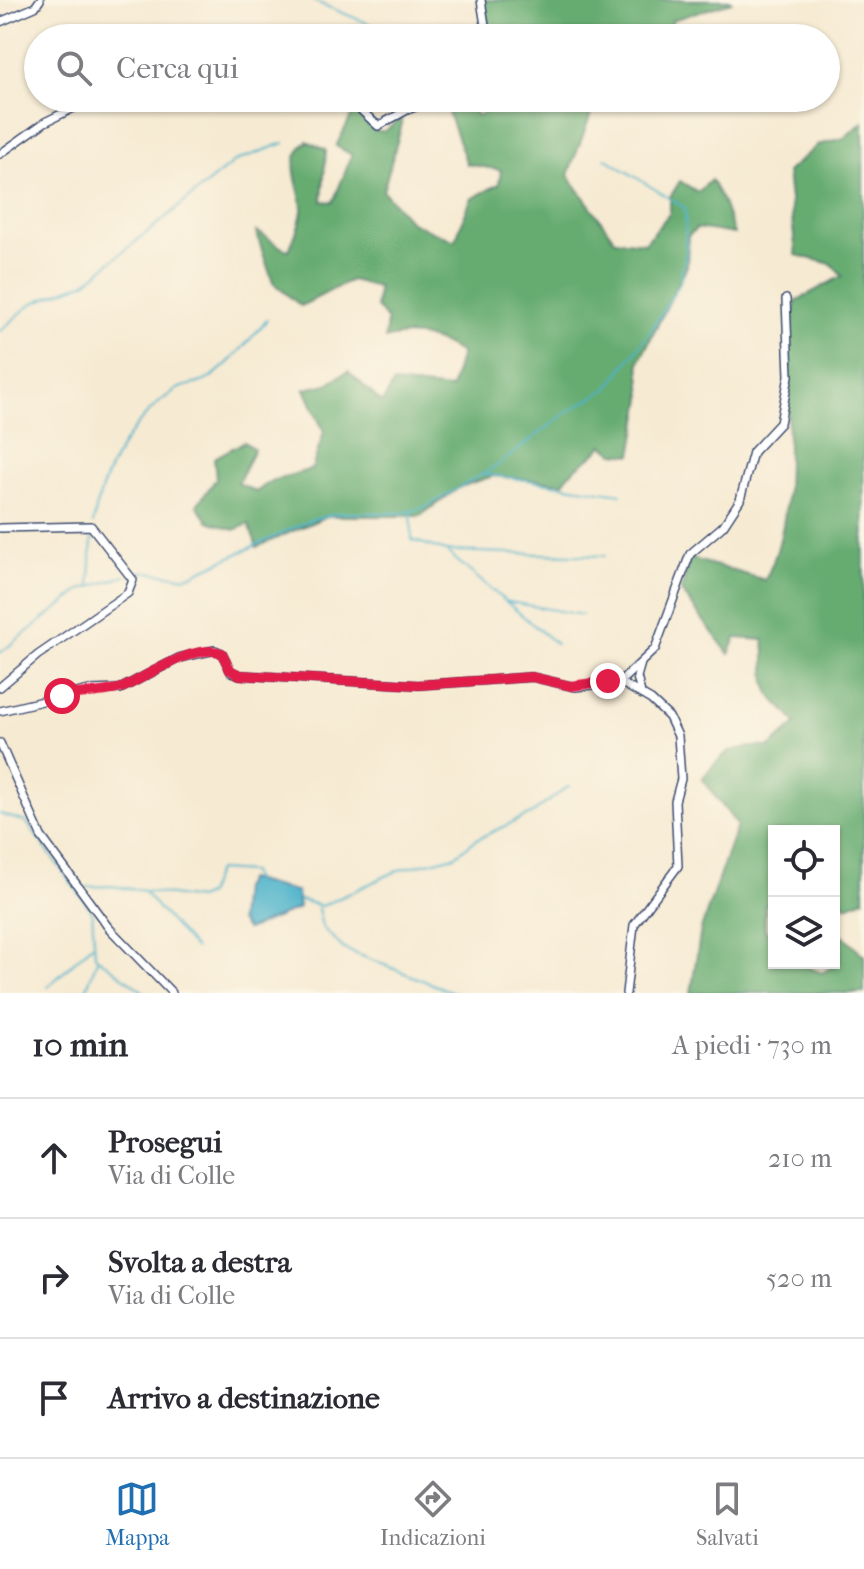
<!DOCTYPE html>
<html lang="it">
<head>
<meta charset="utf-8">
<style>
	body { margin:0; font-family:"IM FELL French Canon",serif; background:#f7f7f7; color:#2b2b33 }
	.controls { position:absolute; right:24px; bottom:24px; display:grid; overflow:hidden; border-radius:0px; box-shadow:0 2px 6px #0004 }
	.controls button { width:72px; height:72px; display:grid; place-items:center; padding:0; border:0; border-bottom:2px solid #e1e1e2; background:#fff; color:#2b2b33; font:40px sans-serif }
	.stop { position:absolute; width:24px; height:24px; margin:-18px; border:6px solid #e11d48; border-radius:50%; background:#fff }
	.stop.end { background:#e11d48; border-color:#fff; box-shadow:0 2px 8px #0008 }
	.list { margin:0; padding:0; list-style:none }
	h2 { display:flex; justify-content:space-between; align-items:center; height:104px; margin:0; padding:0 32px; font-size:34px }
	h2 small { font-size:26px; font-weight:400; color:#7c7c81 }
	.list li { display:grid; grid-template-columns:52px 1fr auto; gap:24px; align-items:center; box-sizing:border-box; height:120px; padding:0 32px; border-top:2px solid #e1e1e2 }
	.list b { display:block; font-size:30px; white-space:nowrap }
	.list p { margin:0; font-size:26px; white-space:nowrap; color:#7c7c81 }
	.list em { font-size:26px; font-style:normal; color:#7c7c81 }
	.icon { flex:none; width:44px; height:44px; fill:none; stroke:currentColor; stroke-width:2; stroke-linecap:round; stroke-linejoin:round }
	.map { position:relative; flex:none; width:864px; height:993px; overflow:hidden }
	.search { position:absolute; background:#fff; box-shadow:0 2px 6px #0004; left:24px; right:24px; top:24px; height:88px; display:flex; align-items:center; gap:20px; box-sizing:border-box; padding:0 28px; border-radius:44px; color:#7c7c81; font-size:30px }
	.sheet { height:464px; background:#fff }
	nav { display:flex; justify-content:space-around; align-items:center; box-sizing:border-box; height:112px; border-top:2px solid #e1e1e2; background:#fff; font-size:22px; color:#7c7c81 }
	nav a { display:grid; justify-items:center; gap:4px }
	nav .on { color:#1f6fb2 }
	.map>svg:first-child { display:block }
	.forest { fill:#66ac71; stroke:#406e68; stroke-width:2 }
	.water { fill:#4cb2cb; stroke:#347094; stroke-width:2 }
	.lines { fill:none; stroke-linecap:round; stroke-linejoin:round }
	.stream { stroke:#4cb2cb; stroke-width:2 }
	.minor-casing { stroke:#3c4b6f; stroke-width:10 }
	.minor { stroke:#fff; stroke-width:7 }
	.route { stroke:#e11d48; stroke-width:10 }
</style>
</head>
<body>
<div class="map">
<svg width="864" height="993" viewBox="0 0 864 993">
	<rect width="100%" height="100%" fill="#fcf5e5"/>
	<filter id="ink" filterUnits="userSpaceOnUse"><feTurbulence type="fractalNoise" baseFrequency=".0125" numOctaves="2"/><feDisplacementMap in="SourceGraphic" scale="16" xChannelSelector="R" yChannelSelector="G"/><feConvolveMatrix kernelMatrix="1 2 1 2 8 2 1 2 1" color-interpolation-filters="sRGB"/></filter>
	<filter id="wash" filterUnits="userSpaceOnUse"><feTurbulence type="fractalNoise" baseFrequency=".006" numOctaves="4" result="noise"/><feDisplacementMap in="SourceGraphic" scale="32" xChannelSelector="R" yChannelSelector="G"/><feGaussianBlur stdDeviation="1.8" result="paint"/><feColorMatrix in="noise" values="0 0 0 0 0 0 0 0 0 0 0 0 0 0 0 0 0 1.4 0 .05"/><feComposite in="paint" operator="in"/></filter>
	<g filter="url(#wash)">
		<rect width="100%" height="100%" fill="#f6ead2"/>
		<g class="forest">
			<polygon points="483,0 731,0 732,2 672,20 673,38 491,38"/>
			<path d="M501 98H597L568 175 615 240 645 243 670 213V197L680 181 698 192 711 180 722 200 734 234 697 228 688 236 687 266 639 362 642 398 632 455 614 453 603 445C590 461 574 465 563 483L493 476 460 487 420 516H327L257 547 249 524 234 530 208 521 197 505 216 479 214 458 244 442 254 449 238 483 256 492 271 481 312 469 324 432 305 389 327 384 348 371 382 403 394 383 451 389 461 353C436 338 413 330 385 339L387 320 376 307 378 287 351 280 301 306 273 283 256 232C269 235 274 247 289 250 294 238 303 219 302 207 299 180 284 163 307 141L326 150 322 201 333 202 352 155 336 146 354 111 375 131H385L401 118 402 124 383 191 411 222 455 241 471 199 499 184 501 170 467 164 448 113 450 103 467 105 478 116Z"/>
			<path d="M863 122 864 899 847 906 834 894V831H774V895L765 906V930L774 940V963H797L822 973 840 961 841 933 864 956V993H691L701 929 737 825 702 779C724 750 733 745 770 747L796 724C790 713 781 709 773 699 761 683 767 658 764 640L736 638 729 654 681 591 690 558 765 580C808 498 773 389 796 301L842 276 831 264 796 255 787 172 818 145 844 138Z"/>
		</g>
		<polygon class="water" points="248,879 297,892 299,908 247,930 239,921 242,888"/>
		<g class="lines">
			<g class="stream">
				<polyline points="311,0 404,38"/>
				<polyline points="0,331 31,304 86,282 235,161 284,143"/>
				<polyline points="484,474 621,494"/>
				<polyline points="411,513 412,540 446,551 605,556"/>
				<path d="M93 524C102 471 130 420 176 390 187 383 199 386 210 378 232 362 249 340 267 320"/>
				<polyline points="447,552 556,644"/>
				<path d="M131 574C148 567 169 579 189 576L313 519 340 513H403L426 507 498 465 569 411 607 389 653 328 680 282 686 253 685 208 605 158"/>
				<polyline points="90,587 92,534"/>
				<polyline points="504,601 582,615"/>
				<polyline points="0,653 81,590 125,576"/>
				<polyline points="0,814 26,822 92,911 95,956 145,993"/>
				<polyline points="87,887 112,886 197,899 207,895 217,870 251,872 254,881"/>
				<polyline points="144,892 195,949"/>
				<polyline points="300,900 322,906 399,870 455,856 477,839 533,813 570,785"/>
				<polyline points="318,908 322,927 344,949 455,993"/>
				<polyline points="48,987 92,945"/>
				<polyline points="85,993 97,960"/>
			</g>
		</g>
	</g>
	<g filter="url(#ink)">
		<g class="lines">
			<defs>
				<g id="minor">
					<polyline points="481,0 487,38"/>
					<polyline points="0,22 35,7 40,0"/>
					<polyline points="348,98 378,126 407,110 439,98"/>
					<polyline points="0,154 45,122 94,98"/>
					<polyline points="0,528 91,526 133,580 128,593 38,655 0,687"/>
					<polyline points="641,663 637,677 641,693"/>
					<polyline points="0,711 89,690 120,689 179,658 215,650 222,653 231,672 240,675 418,685 532,677 575,687 620,682"/>
					<polyline points="0,743 41,836 108,927 172,993"/>
					<polyline points="626,993 634,925 678,866 675,801 681,779 678,736 669,717 651,700 620,682 655,649 690,554 723,526 740,500 753,452 780,423 789,376 786,299"/>
				</g>
			</defs>
			<use href="#minor" class="minor-casing"/>
			<use href="#minor" class="minor"/>
		</g>
	</g>
	<g class="lines" filter="url(#ink)">
		<path class="route" d="M62 696C81 692 107 694 124 687 147 676 197 642 222 653L230 670 240 675 418 685 532 677 571 686 608 681"/>
	</g>
</svg>
<div class="controls">
<button><svg class="icon" aria-label="locate" viewBox="0 0 24 24"><circle cx="12" cy="12" r="6"/><path d="M12 2v4M12 18v4M2 12h4M18 12h4"/></svg></button>
<button><svg class="icon" aria-label="layers" viewBox="0 0 24 24"><path d="M12 4l9 5-9 5-9-5zM3 14l9 5 9-5"/></svg></button>
</div>
<div class="stop" style="left:62px;top:696px"></div>
<div class="stop end" style="left:608px;top:681px"></div>
<div class="search"><svg class="icon" aria-label="search" viewBox="0 0 24 24"><circle cx="10" cy="10" r="6"/><path d="M15 15l6 6"/></svg>Cerca qui</div>
</div>
<section class="sheet">
<h2>10 min<small>A piedi · 730 m</small></h2>
<ul class="list">
<li><svg class="icon" aria-label="ahead" viewBox="0 0 24 24"><path d="M12 20V5M6 11l6-6 6 6"/></svg><div><b>Prosegui</b><p>Via di Colle</p></div><em>210 m</em></li>
<li><svg class="icon" aria-label="right" viewBox="0 0 24 24"><path d="M7 20v-9h11M14 6l5 5-5 5"/></svg><div><b>Svolta a destra</b><p>Via di Colle</p></div><em>520 m</em></li>
<li><svg class="icon" aria-label="arrive" viewBox="0 0 24 24"><path d="M6 21V4h12l-3 4 3 4H6"/></svg><div><b>Arrivo a destinazione</b></div></li>
</ul>
</section>
<nav>
<a class="on"><svg class="icon" aria-label="map" viewBox="0 0 24 24"><path d="M3 6l6-2 6 2 6-2v14l-6 2-6-2-6 2zM9 4v14M15 6v14"/></svg>Mappa</a>
<a><svg class="icon" aria-label="directions" viewBox="0 0 24 24"><path d="M12 3l9 9-9 9-9-9zM9 14v-3h6M13 9l2 2-2 2"/></svg>Indicazioni</a>
<a><svg class="icon" aria-label="saved" viewBox="0 0 24 24"><path d="M7 4h10v16l-5-4-5 4z"/></svg>Salvati</a>
</nav>
</body>
</html>
